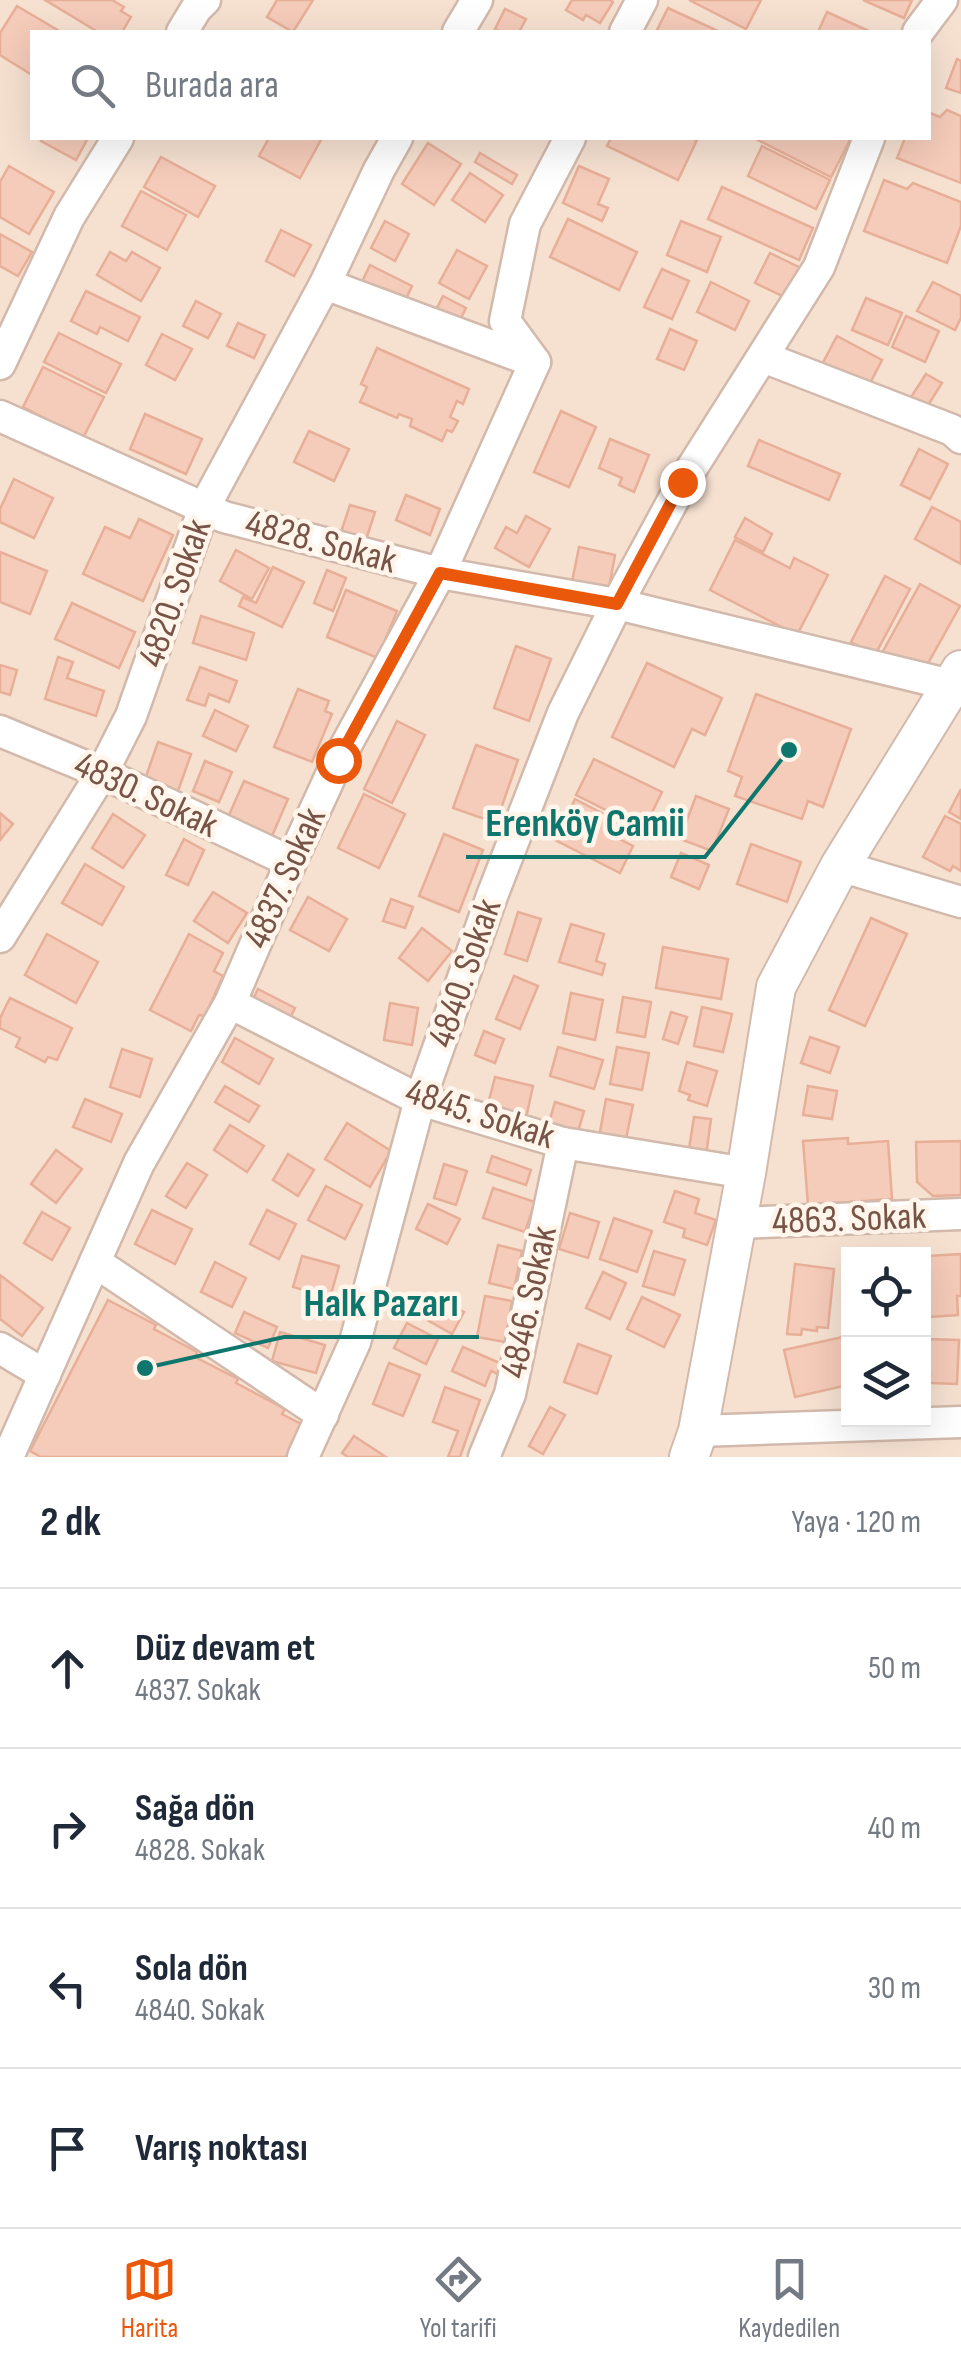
<!DOCTYPE html>
<html lang="tr">
<head>
<meta charset="utf-8">
<style>
	body { margin:0; font-family:"Sofia Sans Condensed",sans-serif; background:#f6f6f7; color:#1f2937 }
	.controls { position:absolute; right:30px; bottom:30px; display:grid; overflow:hidden; border-radius:0px; box-shadow:0 10px 40px #0002 }
	.controls button { width:90px; height:90px; display:grid; place-items:center; padding:0; border:0; border-bottom:2px solid #e0e1e3; background:#fff; color:#1f2937; font:50px sans-serif }
	.stop { position:absolute; width:30px; height:30px; margin:-22px; border:8px solid #ea580c; border-radius:50%; background:#fff }
	.stop.end { background:#ea580c; border-color:#fff; box-shadow:0 2px 10px #0008 }
	.list { margin:0; padding:0; list-style:none }
	h2 { display:flex; justify-content:space-between; align-items:center; height:130px; margin:0; padding:0 40px; font-size:42px }
	h2 small { font-size:32px; font-weight:400; color:#747a83 }
	.list li { display:grid; grid-template-columns:65px 1fr auto; gap:30px; align-items:center; box-sizing:border-box; height:160px; padding:0 40px; border-top:2px solid #e0e1e3 }
	.list b { display:block; font-size:38px; white-space:nowrap }
	.list p { margin:0; font-size:32px; white-space:nowrap; color:#747a83 }
	.list em { font-size:32px; font-style:normal; color:#747a83 }
	.icon { flex:none; width:55px; height:55px; fill:none; stroke:currentColor; stroke-width:2; stroke-linecap:round; stroke-linejoin:round }
	.map { position:relative; flex:none; width:961px; height:1457px; overflow:hidden }
	.search { position:absolute; background:#fff; box-shadow:0 10px 40px #0002; left:30px; right:30px; top:30px; height:110px; display:flex; align-items:center; gap:25px; box-sizing:border-box; padding:0 35px; border-radius:0px; color:#747a83; font-size:38px }
	.sheet { height:770px; background:#fff }
	nav { display:flex; justify-content:space-around; align-items:center; box-sizing:border-box; height:140px; border-top:2px solid #e0e1e3; background:#fff; font-size:28px; color:#747a83 }
	nav a { display:grid; justify-items:center; gap:5px }
	nav .on { color:#ea580c }
	.map>svg:first-child { display:block }
	.residential { fill:#f6e1d1; fill-rule:evenodd }
	.building { fill:#f5cbb9; stroke:#e8af98; stroke-width:2.5 }
	.lines { fill:none; stroke-linecap:round; stroke-linejoin:round }
	.minor-casing { stroke:#d2b9ab; stroke-width:35 }
	.tertiary-casing { stroke:#d2b9ab; stroke-width:42 }
	.minor { stroke:#fff; stroke-width:30 }
	.tertiary { stroke:#fff; stroke-width:38 }
	.route { stroke:#ea580c; stroke-width:12 }
	.labels { text-anchor:middle; dominant-baseline:central; stroke-width:9; stroke-linejoin:round; paint-order:stroke }
	.street-label { font-size:38px; fill:#775447; stroke:#fff5ea }
	.leader { fill:none; stroke:#0f766e; stroke-width:4 }
	.callout-dot { fill:#0f766e; stroke:#fff5ea; stroke-width:4 }
	.callout-label { font-size:40px; text-anchor:middle; font-weight:bold; fill:#0f766e; stroke:#fff5ea; stroke-width:9; stroke-linejoin:round; paint-order:stroke }
</style>
</head>
<body>
<div class="map">
<svg width="961" height="1457" viewBox="0 0 961 1457">
	<rect width="100%" height="100%" fill="#fef1e3"/>
	<path class="residential" d="M0 0H961V1457H0ZM32 32H928V138H32ZM848 1254H924V1420H848Z"/>
	<g class="building">
		<polygon points="45,0 112,0 124,7 121,11 131,17 122,32 98,32"/>
		<polygon points="277,0 313,0 293,32 267,17"/>
		<polygon points="572,0 610,0 613,2 600,23 586,15 583,20 566,10"/>
		<polygon points="689,0 761,0 746,29"/>
		<polygon points="863,0 912,0 904,18"/>
		<polygon points="17,6 61,32 32,32 32,75 0,55 0,33"/>
		<polygon points="668,8 720,32 656,32"/>
		<polygon points="505,9 526,19 519,32 501,32 495,29"/>
		<polygon points="827,12 871,32 818,32"/>
		<polygon points="957,59 961,61 961,93 946,88"/>
		<polygon points="947,110 961,116 961,183 897,158 905,138 928,138 928,112 940,117"/>
		<polygon points="43,138 88,138 76,160 41,141"/>
		<polygon points="269,138 322,138 300,178 259,156"/>
		<polygon points="611,138 691,138 697,140 678,180 607,146"/>
		<polygon points="754,138 846,138 850,140 831,177"/>
		<polygon points="428,143 461,164 434,205 402,184"/>
		<polygon points="762,146 830,180 816,209 748,176"/>
		<polygon points="480,153 517,175 512,184 475,162"/>
		<polygon points="161,157 215,186 198,217 144,187"/>
		<polygon points="9,166 54,192 29,234 0,217 0,182"/>
		<polygon points="579,166 609,179 598,204 608,208 602,221 563,203"/>
		<polygon points="470,173 503,195 485,222 452,200"/>
		<polygon points="884,180 907,189 913,183 961,202 961,226 947,263 864,231"/>
		<polygon points="722,187 813,228 799,260 708,219"/>
		<polygon points="141,191 186,215 167,250 122,226"/>
		<polygon points="568,219 637,252 619,290 550,257"/>
		<polygon points="385,221 409,234 395,261 371,248"/>
		<polygon points="681,221 721,237 707,272 667,255"/>
		<polygon points="281,230 311,245 294,276 266,261"/>
		<polygon points="0,234 32,252 18,276 0,266"/>
		<polygon points="457,250 487,266 469,299 439,283"/>
		<polygon points="110,252 126,261 132,252 160,268 141,301 97,275"/>
		<polygon points="770,253 807,271 793,301 755,283"/>
		<polygon points="370,265 412,286 403,305 361,284"/>
		<polygon points="662,269 689,281 672,319 644,307"/>
		<polygon points="711,282 749,301 735,330 697,312"/>
		<polygon points="933,282 961,296 961,318 955,330 917,311"/>
		<polygon points="86,291 140,317 128,341 100,327 97,334 71,321"/>
		<polygon points="443,296 466,308 456,328 433,316"/>
		<polygon points="866,298 902,313 888,345 852,330"/>
		<polygon points="196,301 221,314 208,338 183,326"/>
		<polygon points="906,316 939,331 925,362 892,347"/>
		<polygon points="238,323 265,335 254,358 227,346"/>
		<polygon points="670,329 697,341 684,370 657,359"/>
		<polygon points="59,333 121,364 106,393 44,362"/>
		<polygon points="162,334 192,349 175,380 146,365"/>
		<polygon points="837,336 882,360 864,395 818,372"/>
		<polygon points="377,348 469,389 463,404 457,401 450,417 458,421 452,432 447,430 442,441 410,426 412,419 399,414 397,418 360,402 367,387 361,384"/>
		<polygon points="43,367 104,397 83,438 23,407"/>
		<polygon points="926,374 942,383 927,407 911,397"/>
		<polygon points="561,411 596,427 569,487 534,472"/>
		<polygon points="145,414 202,439 186,474 130,449"/>
		<polygon points="309,431 349,449 334,481 294,462"/>
		<polygon points="610,439 649,455 634,492 619,485 622,478 599,468"/>
		<polygon points="759,440 840,474 829,500 748,466"/>
		<polygon points="919,449 948,464 930,499 901,485"/>
		<polygon points="14,479 53,498 34,538 0,522 0,509"/>
		<polygon points="406,495 440,509 430,535 396,520"/>
		<polygon points="350,505 375,512 366,540 341,532"/>
		<polygon points="932,507 961,522 961,564 915,539"/>
		<polygon points="526,516 550,529 529,567 495,548 506,527 517,533"/>
		<polygon points="745,518 772,534 763,552 735,537"/>
		<polygon points="139,519 173,535 143,601 83,574 105,527 130,538"/>
		<polygon points="735,540 790,568 794,558 828,575 797,635 710,590"/>
		<polygon points="579,547 615,555 607,599 570,592"/>
		<polygon points="236,550 269,568 252,599 220,581"/>
		<polygon points="0,552 47,571 30,614 0,602"/>
		<polygon points="273,567 304,582 282,627 239,606 243,597 256,603"/>
		<polygon points="327,570 346,578 333,611 314,603"/>
		<polygon points="885,576 910,589 875,655 851,642"/>
		<polygon points="920,584 960,606 922,674 882,653"/>
		<polygon points="346,590 397,611 378,658 327,637"/>
		<polygon points="72,603 135,632 119,668 55,639"/>
		<polygon points="201,616 254,633 246,660 193,643"/>
		<polygon points="516,646 551,659 529,721 494,708"/>
		<polygon points="58,657 73,662 67,678 104,691 96,716 45,699"/>
		<polygon points="647,663 722,698 705,735 692,729 674,767 612,737"/>
		<polygon points="0,665 17,670 10,695 0,692"/>
		<polygon points="200,667 237,681 229,702 209,694 205,706 187,700"/>
		<polygon points="298,689 329,701 325,711 332,714 312,762 274,747"/>
		<polygon points="756,694 851,729 823,807 808,801 802,819 735,796 742,777 728,771"/>
		<polygon points="215,710 248,726 236,751 203,736"/>
		<polygon points="397,721 425,735 392,803 364,789"/>
		<polygon points="158,742 191,754 176,797 143,785"/>
		<polygon points="476,745 518,760 496,823 453,808"/>
		<polygon points="594,759 662,792 644,829 576,795"/>
		<polygon points="205,761 232,772 219,802 193,791"/>
		<polygon points="244,781 288,799 269,843 225,824"/>
		<polygon points="961,789 961,819 949,812"/>
		<polygon points="364,794 405,814 379,868 338,848"/>
		<polygon points="696,796 729,809 712,851 680,839"/>
		<polygon points="575,799 617,821 610,834 633,846 620,873 555,840"/>
		<polygon points="0,813 13,824 0,840"/>
		<polygon points="113,814 145,835 123,868 92,848"/>
		<polygon points="945,816 961,824 961,871 953,866 950,871 923,857"/>
		<polygon points="444,834 483,850 459,912 419,896"/>
		<polygon points="184,839 204,850 188,885 166,875"/>
		<polygon points="751,844 801,862 787,902 737,884"/>
		<polygon points="681,853 709,865 699,889 671,877"/>
		<polygon points="85,864 124,887 102,925 62,903"/>
		<polygon points="213,892 247,913 228,943 194,921"/>
		<polygon points="308,897 347,919 329,951 290,930"/>
		<polygon points="391,899 413,907 405,928 383,921"/>
		<polygon points="518,912 541,919 527,961 505,954"/>
		<polygon points="871,918 907,934 865,1026 829,1010"/>
		<polygon points="571,924 604,934 596,961 605,964 602,975 559,962"/>
		<polygon points="422,928 452,951 428,981 399,958"/>
		<polygon points="47,934 98,962 76,1003 25,975"/>
		<polygon points="189,934 223,953 214,971 223,976 205,1016 199,1015 191,1031 150,1010"/>
		<polygon points="663,947 728,959 721,999 656,988"/>
		<polygon points="514,976 538,986 520,1029 496,1019"/>
		<polygon points="258,989 295,1008 285,1028 248,1009"/>
		<polygon points="571,993 603,1000 595,1040 563,1033"/>
		<polygon points="623,997 651,1002 645,1037 617,1032"/>
		<polygon points="10,998 72,1028 57,1060 48,1057 45,1062 16,1047 20,1038 0,1028 0,1018"/>
		<polygon points="390,1003 418,1008 412,1045 384,1040"/>
		<polygon points="702,1007 732,1014 723,1052 694,1046"/>
		<polygon points="671,1012 687,1017 678,1044 663,1039"/>
		<polygon points="484,1031 504,1039 495,1063 475,1055"/>
		<polygon points="810,1037 839,1047 830,1073 801,1063"/>
		<polygon points="235,1038 273,1059 259,1084 222,1062"/>
		<polygon points="558,1047 603,1060 594,1089 550,1076"/>
		<polygon points="617,1047 649,1053 642,1090 610,1084"/>
		<polygon points="122,1049 152,1059 140,1097 110,1087"/>
		<polygon points="687,1062 717,1071 707,1106 688,1100 690,1095 679,1091"/>
		<polygon points="495,1077 533,1086 526,1118 487,1108"/>
		<polygon points="225,1086 259,1106 249,1122 215,1102"/>
		<polygon points="808,1086 837,1091 832,1119 803,1115"/>
		<polygon points="85,1099 122,1114 111,1142 73,1127"/>
		<polygon points="606,1099 633,1105 623,1153 597,1148"/>
		<polygon points="555,1102 584,1111 575,1142 546,1133"/>
		<polygon points="694,1117 711,1119 704,1170 686,1168"/>
		<polygon points="347,1123 391,1151 370,1187 325,1159"/>
		<polygon points="230,1125 264,1146 247,1172 214,1150"/>
		<polygon points="848,1138 848,1144 888,1141 892,1199 808,1205 803,1141"/>
		<polygon points="961,1141 961,1195 933,1196 917,1182 916,1142"/>
		<polygon points="56,1150 82,1169 56,1203 31,1184"/>
		<polygon points="288,1154 314,1170 298,1196 273,1180"/>
		<polygon points="492,1156 531,1170 526,1185 487,1172"/>
		<polygon points="187,1163 207,1175 186,1208 166,1196"/>
		<polygon points="444,1164 467,1171 456,1205 434,1198"/>
		<polygon points="326,1186 362,1205 345,1239 308,1220"/>
		<polygon points="493,1188 535,1202 525,1232 483,1218"/>
		<polygon points="675,1191 699,1199 695,1213 716,1220 707,1245 683,1237 685,1229 664,1222"/>
		<polygon points="428,1204 460,1219 447,1244 416,1229"/>
		<polygon points="152,1210 192,1229 175,1264 135,1244"/>
		<polygon points="267,1210 296,1224 279,1259 250,1244"/>
		<polygon points="42,1212 70,1228 52,1260 24,1243"/>
		<polygon points="570,1213 599,1222 588,1258 559,1249"/>
		<polygon points="614,1218 652,1231 637,1272 600,1259"/>
		<polygon points="498,1245 522,1251 514,1289 489,1283"/>
		<polygon points="654,1251 685,1260 674,1295 643,1286"/>
		<polygon points="961,1254 961,1296 957,1296 958,1315 930,1317 928,1256"/>
		<polygon points="302,1256 339,1266 330,1298 293,1287"/>
		<polygon points="215,1262 246,1278 232,1307 201,1292"/>
		<polygon points="795,1264 834,1269 828,1328 817,1327 817,1331 802,1329 801,1335 787,1334"/>
		<polygon points="603,1272 626,1283 610,1319 586,1308"/>
		<polygon points="0,1275 43,1308 22,1336 0,1319"/>
		<polygon points="433,1295 464,1312 452,1334 422,1317"/>
		<polygon points="485,1296 512,1301 505,1342 477,1337"/>
		<polygon points="642,1297 680,1315 664,1347 627,1329"/>
		<polygon points="108,1300 156,1325 154,1329 197,1352 195,1357 238,1379 236,1383 285,1409 282,1414 303,1425 286,1457 41,1457 30,1451"/>
		<polygon points="244,1312 277,1327 268,1348 235,1333"/>
		<polygon points="407,1323 438,1339 426,1364 394,1348"/>
		<polygon points="280,1332 325,1345 316,1373 272,1361"/>
		<polygon points="847,1336 848,1385 795,1397 784,1350"/>
		<polygon points="924,1339 959,1340 957,1384 930,1383 930,1372 924,1372"/>
		<polygon points="578,1344 611,1356 597,1394 564,1382"/>
		<polygon points="463,1347 502,1364 498,1374 491,1371 485,1386 452,1371"/>
		<polygon points="389,1363 420,1375 403,1416 373,1404"/>
		<polygon points="445,1387 480,1400 460,1457 448,1457 458,1431 433,1422"/>
		<polygon points="550,1407 565,1415 543,1454 529,1446"/>
		<polygon points="354,1436 386,1457 348,1457 342,1453"/>
	</g>
	<g class="lines">
		<defs>
			<g id="minor">
				<polyline points="182,32 196,9 205,0"/>
				<polyline points="458,32 477,0"/>
				<polyline points="625,32 642,0"/>
				<polyline points="918,32 942,0"/>
				<polyline points="325,284 535,362"/>
				<polyline points="763,357 952,430 961,438"/>
				<polyline points="0,364 69,217 118,138"/>
				<polyline points="0,416 224,517 440,573 617,604 951,685"/>
				<polyline points="0,731 102,773 291,862"/>
				<polyline points="840,866 961,902"/>
				<polyline points="0,937 102,773 131,716 204,508 325,284 379,170 397,138"/>
				<polyline points="230,1003 420,1100 563,1143 746,1173"/>
				<polyline points="737,1223 961,1214"/>
				<polyline points="95,1262 323,1415"/>
				<polyline points="0,1348 45,1375"/>
				<polyline points="698,1431 961,1422"/>
				<polyline points="8,1457 139,1163 230,1003 291,862 338,760 440,573 535,362 505,321 525,224 570,138"/>
				<polyline points="303,1457 355,1342 420,1100 492,896 563,713 617,604 683,482 819,267 869,138"/>
				<polyline points="484,1457 510,1394 563,1143"/>
			</g>
			<polyline id="tertiary" points="689,1457 698,1431 746,1173 776,987 840,866 961,670"/>
		</defs>
		<use href="#minor" class="minor-casing"/>
		<use href="#tertiary" class="tertiary-casing"/>
		<use href="#minor" class="minor"/>
		<use href="#tertiary" class="tertiary"/>
	</g>
	<g class="lines">
		<polyline class="route" points="338,760 440,573 617,604 682,482"/>
	</g>
	<g class="labels">
		<g class="street-label">
			<text transform="translate(321 542) rotate(15)">4828. Sokak</text>
			<text transform="translate(175 593) rotate(-71)">4820. Sokak</text>
			<text transform="translate(146 795) rotate(25)">4830. Sokak</text>
			<text transform="translate(285 878) rotate(-66)">4837. Sokak</text>
			<text transform="translate(465 973) rotate(-71)">4840. Sokak</text>
			<text transform="translate(480 1114) rotate(18)">4845. Sokak</text>
			<text transform="translate(849 1219) rotate(-2)">4863. Sokak</text>
			<text transform="translate(529 1302) rotate(-78)">4846. Sokak</text>
		</g>
	</g>
	<path class="leader" d="M789 750L705 857H466M145 1368L284 1337H479"/>
	<g class="callout-dot">
		<circle cx="789" cy="750" r="10"/>
		<circle cx="145" cy="1368" r="10"/>
	</g>
	<g class="callout-label">
		<text x="585" y="836">Erenköy Camii</text>
		<text x="381" y="1316">Halk Pazarı</text>
	</g>
</svg>
<div class="controls">
<button><svg class="icon" aria-label="locate" viewBox="0 0 24 24"><circle cx="12" cy="12" r="6"/><path d="M12 2v4M12 18v4M2 12h4M18 12h4"/></svg></button>
<button><svg class="icon" aria-label="layers" viewBox="0 0 24 24"><path d="M12 4l9 5-9 5-9-5zM3 14l9 5 9-5"/></svg></button>
</div>
<div class="stop" style="left:338px;top:760px"></div>
<div class="stop end" style="left:682px;top:482px"></div>
<div class="search"><svg class="icon" aria-label="search" viewBox="0 0 24 24"><circle cx="10" cy="10" r="6"/><path d="M15 15l6 6"/></svg>Burada ara</div>
</div>
<section class="sheet">
<h2>2 dk<small>Yaya · 120 m</small></h2>
<ul class="list">
<li><svg class="icon" aria-label="ahead" viewBox="0 0 24 24"><path d="M12 20V5M6 11l6-6 6 6"/></svg><div><b>Düz devam et</b><p>4837. Sokak</p></div><em>50 m</em></li>
<li><svg class="icon" aria-label="right" viewBox="0 0 24 24"><path d="M7 20v-9h11M14 6l5 5-5 5"/></svg><div><b>Sağa dön</b><p>4828. Sokak</p></div><em>40 m</em></li>
<li><svg class="icon" aria-label="left" viewBox="0 0 24 24"><path d="M17 20v-9H6M10 6l-5 5 5 5"/></svg><div><b>Sola dön</b><p>4840. Sokak</p></div><em>30 m</em></li>
<li><svg class="icon" aria-label="arrive" viewBox="0 0 24 24"><path d="M6 21V4h12l-3 4 3 4H6"/></svg><div><b>Varış noktası</b></div></li>
</ul>
</section>
<nav>
<a class="on"><svg class="icon" aria-label="map" viewBox="0 0 24 24"><path d="M3 6l6-2 6 2 6-2v14l-6 2-6-2-6 2zM9 4v14M15 6v14"/></svg>Harita</a>
<a><svg class="icon" aria-label="directions" viewBox="0 0 24 24"><path d="M12 3l9 9-9 9-9-9zM9 14v-3h6M13 9l2 2-2 2"/></svg>Yol tarifi</a>
<a><svg class="icon" aria-label="saved" viewBox="0 0 24 24"><path d="M7 4h10v16l-5-4-5 4z"/></svg>Kaydedilen</a>
</nav>
</body>
</html>
